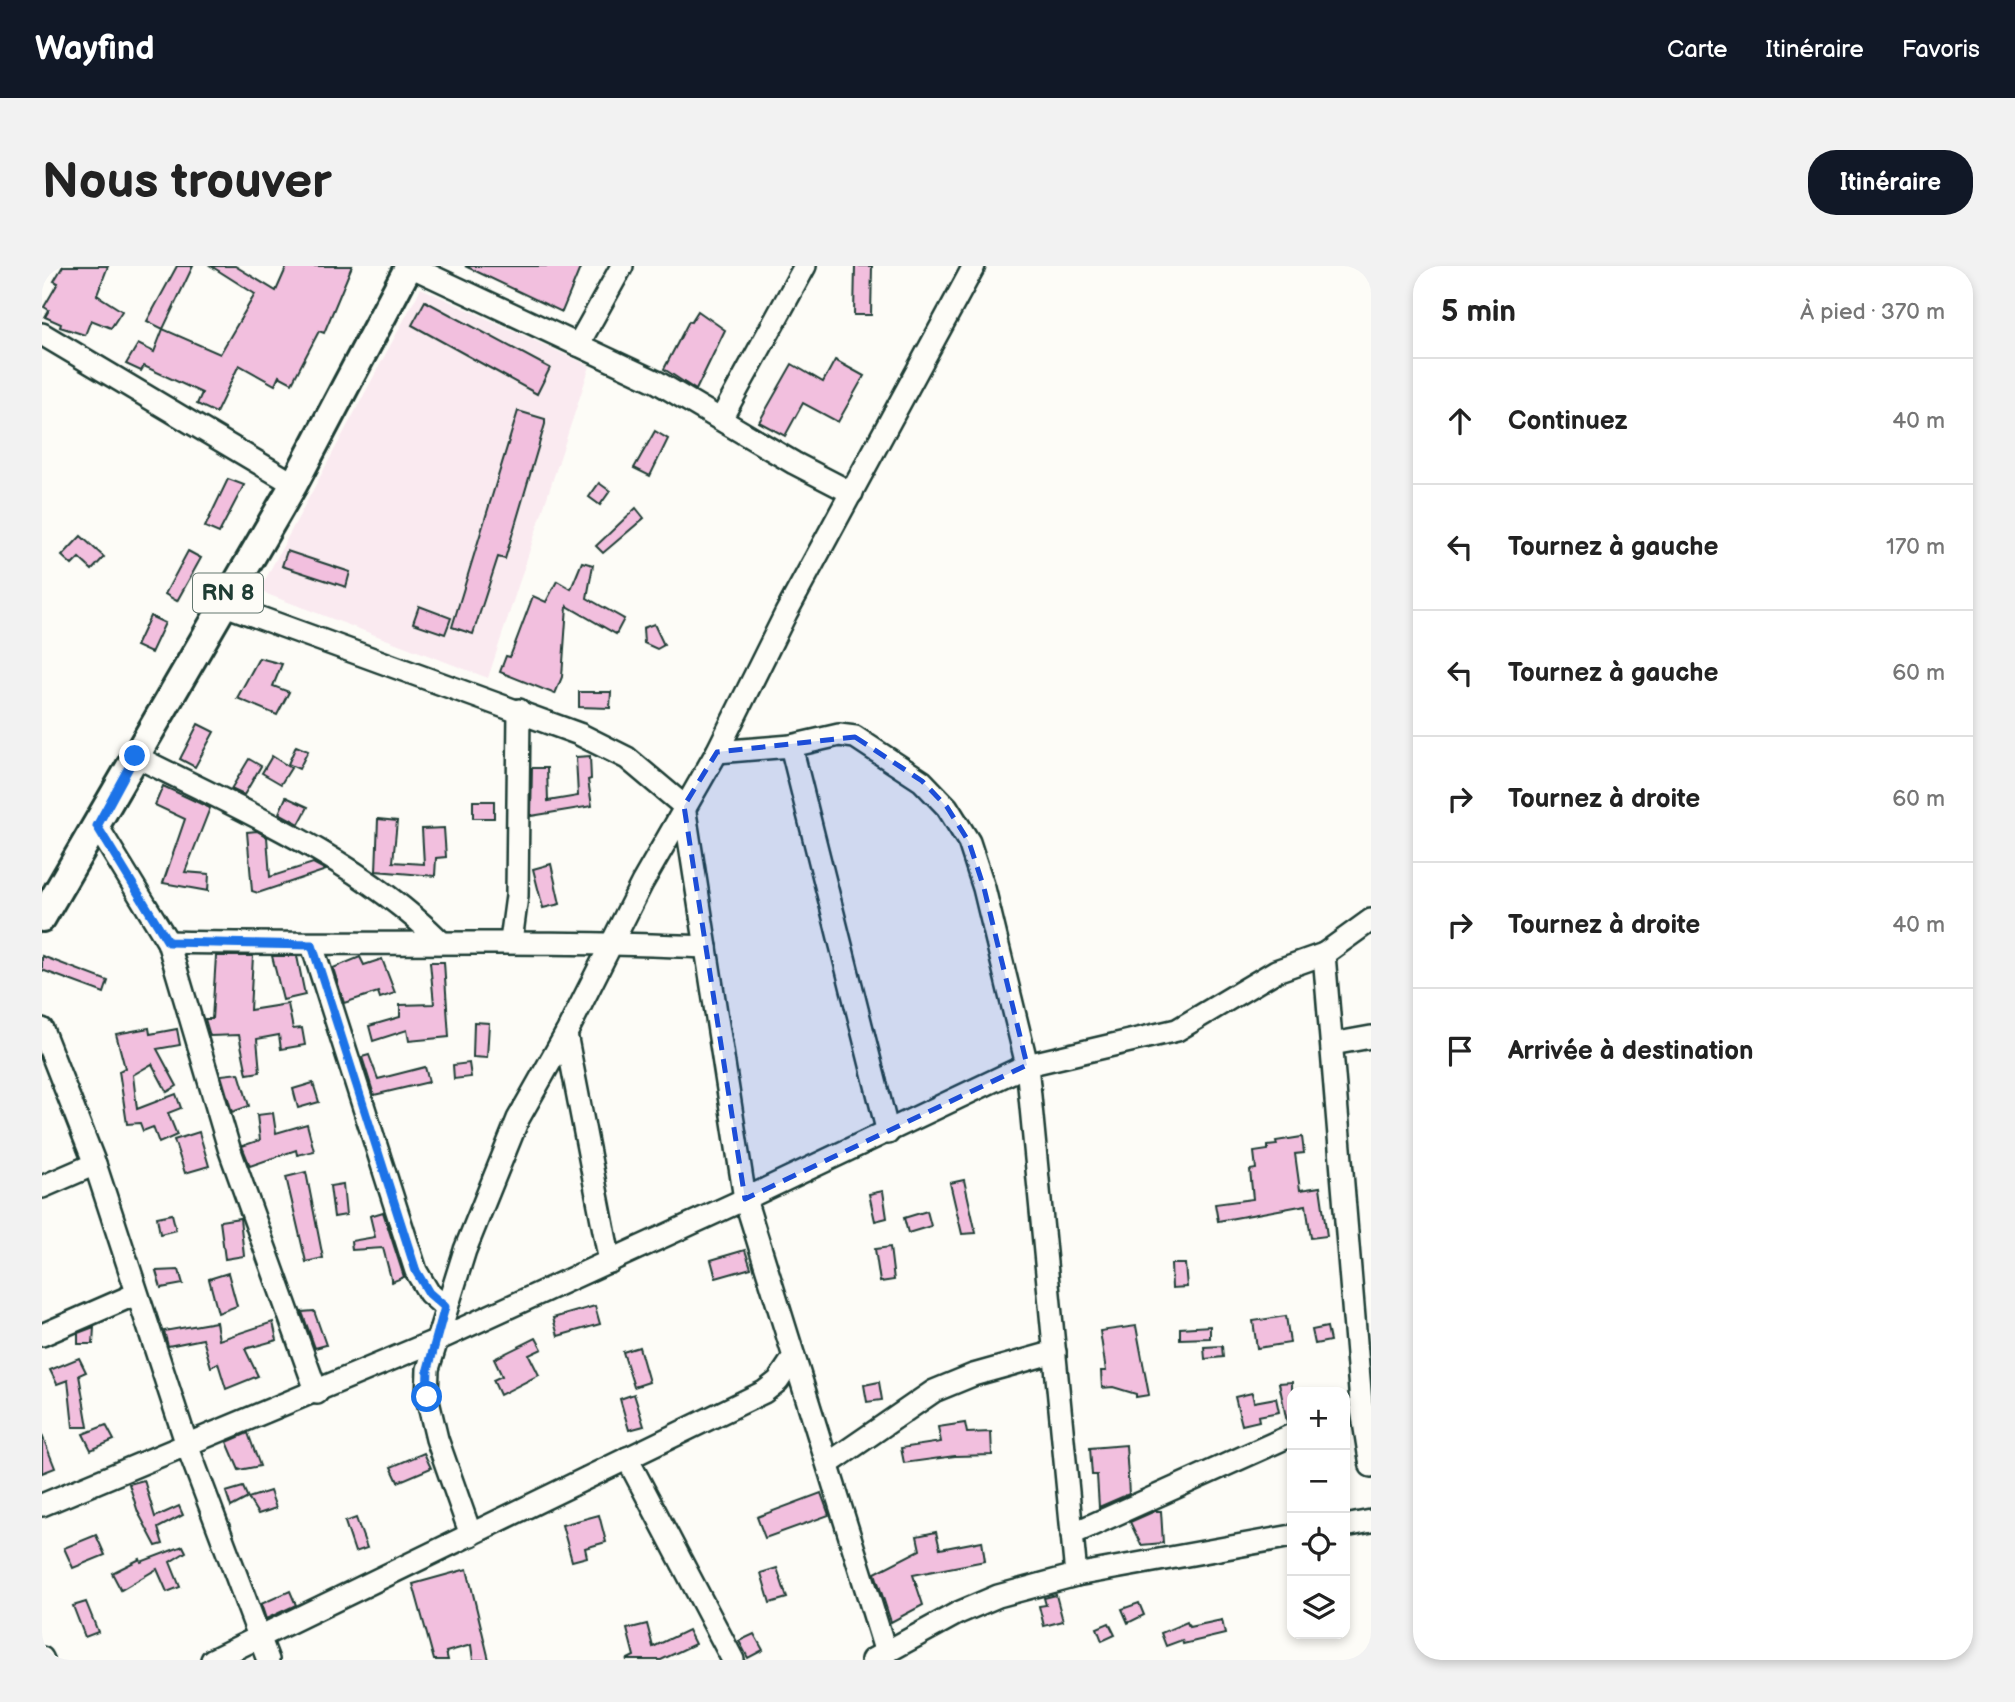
<!DOCTYPE html>
<html lang="fr">
<head>
<meta charset="utf-8">
<style>
	body { margin:0; font-family:"Balsamiq Sans",sans-serif; background:#f2f2f2; color:#222 }
	.controls { position:absolute; right:21px; bottom:21px; display:grid; overflow:hidden; border-radius:14px; box-shadow:0 4px 10px #0003 }
	.controls button { width:63px; height:63px; display:grid; place-items:center; padding:0; border:0; border-bottom:2px solid #e0e0e0; background:#fff; color:#222; font:35px sans-serif }
	.stop { position:absolute; width:21px; height:21px; margin:-16px; border:5px solid #1a73e8; border-radius:50%; background:#fff }
	.stop.end { background:#1a73e8; border-color:#fff; box-shadow:0 2px 7px #0008 }
	.list { margin:0; padding:0; list-style:none }
	h2 { display:flex; justify-content:space-between; align-items:center; height:91px; margin:0; padding:0 28px; font-size:30px }
	h2 small { font-size:23px; font-weight:400; color:#767676 }
	.list li { display:grid; grid-template-columns:46px 1fr auto; gap:21px; align-items:center; box-sizing:border-box; height:126px; padding:0 28px; border-top:2px solid #e0e0e0 }
	.list b { display:block; font-size:26px; white-space:nowrap }
	.list em { font-size:23px; font-style:normal; color:#767676 }
	.icon { flex:none; width:38px; height:38px; fill:none; stroke:currentColor; stroke-width:2; stroke-linecap:round; stroke-linejoin:round }
	.map { position:relative; flex:none; width:1329px; height:1394px; overflow:hidden; border-radius:28px }
	header { display:flex; align-items:center; gap:42px; box-sizing:border-box; height:98px; padding:0 35px; background:#111827; color:#fff }
	header strong { font-size:33px }
	nav { display:flex; gap:38px; margin-inline-start:auto; font-size:24px }
	.intro { display:flex; align-items:center; justify-content:space-between; box-sizing:border-box; height:168px; padding:0 42px }
	h1 { margin:0; font-size:49px }
	.button { padding:18px 32px; border-radius:28px; background:#111827; color:#fff; font-size:24px; font-weight:700 }
	main { display:flex; gap:42px; padding:0 42px }
	aside { flex:1; background:#fff; border-radius:28px; box-shadow:0 4px 10px #0003 }
	.map>svg:first-child { display:block }
	.built { fill:#faeaf0 }
	.building { fill:#f2bfde; stroke:#1f3d34; stroke-width:2 }
	.lines { fill:none; stroke-linecap:round; stroke-linejoin:round }
	.minor-casing { stroke:#1f3d34; stroke-width:26 }
	.major-casing { stroke:#1f3d34; stroke-width:32 }
	.minor { stroke:#fdfcf7; stroke-width:21 }
	.major { stroke:#fdfcf7; stroke-width:26 }
	.route { stroke:#1a73e8; stroke-width:9 }
	.marked { fill:#1d4ed8; fill-opacity:0.2; stroke:#1d4ed8; stroke-width:5; stroke-dasharray:14 9; stroke-linejoin:round }
	.labels { text-anchor:middle; dominant-baseline:central; stroke-width:5; stroke-linejoin:round; paint-order:stroke }
	.shield { fill:#fdfcf7; stroke:#62766e; stroke-width:2 }
	.shield-label { font-size:23px; font-weight:bold; fill:#1f3d34 }
</style>
</head>
<body>
<header>
<strong>Wayfind</strong>
<nav><a>Carte</a><a>Itinéraire</a><a>Favoris</a></nav>
</header>
<div class="intro"><h1>Nous trouver</h1><a class="button">Itinéraire</a></div>
<main>
<div class="map">
<svg width="1329" height="1394" viewBox="0 0 1329 1394">
	<rect width="100%" height="100%" fill="#fdfcf7"/>
	<filter id="ink" filterUnits="userSpaceOnUse"><feTurbulence type="fractalNoise" baseFrequency=".0143" numOctaves="2"/><feDisplacementMap in="SourceGraphic" scale="14" xChannelSelector="R" yChannelSelector="G"/><feConvolveMatrix kernelMatrix="1 2 1 2 8 2 1 2 1" color-interpolation-filters="sRGB"/></filter>
	<g filter="url(#ink)">
		<polygon class="built" points="379,22 548,100 446,412 217,325"/>
		<g class="building">
			<polygon points="21,0 66,0 55,29 80,45 69,62 49,54 43,69 18,61 19,58 3,51 7,44 2,41 16,17 12,15"/>
			<polygon points="135,0 151,0 121,63 105,55"/>
			<polygon points="169,0 193,0 234,25 245,0 310,0 282,67 277,65 250,117 237,110 233,119 197,99 174,147 155,138 160,127 102,100 99,105 84,98 96,78 112,86 121,63 178,88 213,28"/>
			<polygon points="423,0 539,0 520,46"/>
			<polygon points="813,0 830,0 829,49 812,49"/>
			<polygon points="383,35 508,102 495,128 370,59"/>
			<polygon points="656,45 683,64 654,124 622,103 647,55 649,56"/>
			<polygon points="793,94 822,110 796,156 761,137 743,170 717,156 750,98 781,116"/>
			<polygon points="476,145 503,153 503,158 463,293 456,291 431,368 410,361"/>
			<polygon points="613,165 626,173 608,210 592,202"/>
			<polygon points="186,213 202,219 177,267 163,261"/>
			<polygon points="557,217 568,225 558,239 547,231"/>
			<polygon points="594,242 602,252 561,287 554,280"/>
			<polygon points="39,270 62,291 50,304 37,292 30,299 20,290"/>
			<polygon points="146,285 159,292 135,335 123,328"/>
			<polygon points="245,285 308,306 304,321 240,300"/>
			<polygon points="540,296 551,299 545,332 582,353 574,368 525,340 520,411 513,428 458,406 464,390 468,391 491,330 504,336 515,315 529,323"/>
			<polygon points="377,340 409,352 403,368 371,357"/>
			<polygon points="108,350 123,357 109,387 94,380"/>
			<polygon points="612,358 622,379 615,383 602,377 601,362"/>
			<polygon points="217,392 240,398 231,420 247,426 235,449 195,432"/>
			<polygon points="537,426 569,426 568,442 537,441"/>
			<polygon points="156,458 172,466 153,501 138,493"/>
			<polygon points="254,480 266,485 257,503 246,498"/>
			<polygon points="230,490 249,502 239,518 220,507"/>
			<polygon points="548,490 549,513 546,514 550,540 489,550 490,502 505,502 506,535 536,530 534,491"/>
			<polygon points="207,493 219,500 202,529 189,523"/>
			<polygon points="121,520 168,542 143,606 167,608 166,625 121,617 143,553 113,539"/>
			<polygon points="244,531 266,541 257,558 237,547"/>
			<rect x="431" y="535" width="21" height="17"/>
			<polygon points="336,553 355,555 351,596 382,598 380,563 402,562 404,591 394,592 393,610 334,605"/>
			<polygon points="215,565 225,571 228,611 271,597 284,604 216,627 210,625 205,566"/>
			<polygon points="509,598 518,638 501,642 491,603"/>
			<polygon points="0,690 66,715 62,727 0,704"/>
			<polygon points="174,690 211,690 208,744 246,738 251,763 260,762 263,779 239,783 237,769 215,773 218,806 205,808 197,769 168,770 163,753 170,753"/>
			<polygon points="230,690 255,690 263,729 241,734"/>
			<polygon points="318,691 322,699 340,693 353,727 338,732 336,726 302,737 291,702"/>
			<polygon points="388,696 402,696 407,771 367,775 365,764 331,775 327,760 358,751 358,739 392,738"/>
			<polygon points="432,756 447,757 445,792 431,791"/>
			<polygon points="107,762 108,768 135,763 138,779 115,783 135,820 125,826 110,798 91,809 95,843 134,828 139,842 126,847 135,869 117,877 111,861 101,865 98,857 85,858 77,805 83,802 74,768"/>
			<polygon points="327,789 336,813 383,801 387,816 332,829 320,791"/>
			<polygon points="427,797 429,811 412,813 411,799"/>
			<polygon points="197,807 207,840 190,846 179,809"/>
			<polygon points="271,817 277,836 256,842 251,823"/>
			<polygon points="231,847 234,867 265,858 272,885 255,889 254,884 208,900 200,880 218,874 215,849"/>
			<polygon points="157,866 167,900 143,907 132,874"/>
			<polygon points="1260,871 1262,887 1253,888 1258,924 1278,921 1285,970 1269,972 1264,939 1176,955 1173,938 1211,933 1208,904 1214,903 1212,886 1226,884 1226,880 1235,879 1234,875"/>
			<polygon points="264,906 281,992 264,996 244,911"/>
			<polygon points="922,914 934,967 920,968 908,917"/>
			<polygon points="301,918 304,949 292,951 288,920"/>
			<polygon points="841,925 845,952 833,955 827,928"/>
			<polygon points="885,945 889,960 866,967 862,952"/>
			<polygon points="341,946 362,1011 350,1016 341,982 310,984 309,975 333,971 328,950"/>
			<polygon points="130,948 134,964 118,968 115,951"/>
			<polygon points="198,952 202,990 183,993 178,955"/>
			<polygon points="848,981 852,1014 838,1016 833,983"/>
			<polygon points="703,984 709,1002 674,1012 669,994"/>
			<polygon points="1129,998 1143,998 1145,1021 1130,1022"/>
			<polygon points="137,1004 141,1018 119,1022 114,1005"/>
			<polygon points="186,1007 195,1040 176,1047 167,1013"/>
			<polygon points="553,1040 558,1058 516,1070 511,1052"/>
			<polygon points="272,1045 284,1079 273,1082 260,1046"/>
			<polygon points="1244,1050 1248,1077 1215,1082 1211,1055"/>
			<polygon points="174,1056 177,1074 231,1056 235,1074 203,1083 216,1110 184,1123 176,1097 169,1101 161,1073 126,1080 122,1065"/>
			<polygon points="1094,1060 1107,1129 1094,1131 1094,1128 1071,1121 1060,1122 1059,1105 1064,1105 1058,1065"/>
			<polygon points="1168,1060 1168,1072 1138,1073 1138,1062"/>
			<polygon points="52,1061 51,1078 36,1078 36,1067"/>
			<polygon points="1285,1061 1288,1075 1273,1078 1270,1064"/>
			<polygon points="494,1072 500,1083 487,1089 497,1109 458,1129 451,1114 460,1110 452,1093"/>
			<polygon points="1180,1080 1181,1091 1163,1093 1162,1081"/>
			<polygon points="597,1081 607,1116 592,1121 581,1086"/>
			<polygon points="37,1092 44,1106 37,1109 46,1161 31,1161 26,1114 15,1118 8,1104"/>
			<polygon points="837,1116 840,1134 825,1136 822,1119"/>
			<polygon points="1250,1116 1250,1155 1245,1156 1237,1117"/>
			<polygon points="1210,1127 1212,1136 1234,1132 1237,1146 1216,1150 1217,1155 1200,1159 1193,1131"/>
			<polygon points="592,1128 602,1160 587,1164 578,1133"/>
			<polygon points="923,1157 925,1167 949,1166 950,1189 913,1190 862,1197 859,1182 899,1176 896,1161"/>
			<polygon points="64,1159 72,1174 49,1184 41,1168"/>
			<polygon points="206,1167 218,1200 197,1204 185,1176"/>
			<polygon points="0,1169 13,1202 0,1207"/>
			<polygon points="1084,1179 1087,1228 1057,1241 1055,1209 1050,1209 1048,1182"/>
			<polygon points="382,1187 389,1202 356,1216 349,1201"/>
			<polygon points="102,1214 113,1251 137,1240 141,1249 116,1262 121,1278 114,1280 96,1246 87,1218"/>
			<polygon points="201,1221 206,1232 189,1241 184,1226"/>
			<polygon points="228,1225 234,1242 216,1248 206,1232"/>
			<polygon points="779,1227 787,1249 723,1272 715,1251"/>
			<polygon points="1113,1245 1119,1245 1121,1277 1099,1279 1088,1256"/>
			<polygon points="557,1249 564,1276 543,1282 545,1291 530,1295 520,1259"/>
			<polygon points="314,1252 325,1282 313,1286 303,1256"/>
			<polygon points="894,1266 898,1283 940,1275 943,1295 871,1309 881,1339 849,1356 833,1307 878,1284 875,1270"/>
			<polygon points="54,1269 63,1289 31,1302 22,1282"/>
			<polygon points="141,1280 144,1286 128,1296 138,1321 125,1326 115,1303 79,1324 70,1307 98,1293 99,1296"/>
			<polygon points="735,1302 745,1332 728,1337 719,1307"/>
			<polygon points="425,1303 447,1394 431,1394 429,1379 404,1386 406,1394 392,1394 371,1318"/>
			<polygon points="248,1325 254,1339 224,1353 219,1338"/>
			<polygon points="1014,1329 1021,1355 1002,1360 997,1340 1004,1339 1002,1332"/>
			<polygon points="44,1336 56,1366 43,1371 31,1340"/>
			<polygon points="1097,1337 1102,1349 1086,1357 1080,1343"/>
			<polygon points="1180,1354 1183,1368 1141,1378 1140,1374 1124,1380 1119,1367 1145,1356 1147,1361"/>
			<polygon points="1067,1357 1073,1369 1060,1375 1055,1362"/>
			<polygon points="605,1358 611,1381 646,1364 653,1378 619,1394 584,1394 592,1390 585,1363"/>
			<polygon points="712,1368 721,1384 706,1392 697,1375"/>
		</g>
		<g class="lines">
			<defs>
				<g id="minor">
					<polyline points="368,0 615,116 752,197 810,227"/>
					<polyline points="0,68 252,218"/>
					<polyline points="536,79 580,0"/>
					<polyline points="679,153 763,0"/>
					<polyline points="180,338 537,468 585,492 642,540 703,933 844,1387"/>
					<polyline points="749,480 846,867"/>
					<polyline points="675,486 749,480 797,469 813,471 880,515 905,541 927,576 942,622 985,799 1034,1309"/>
					<path d="M93 490C198 543 314 592 398 675"/>
					<polyline points="55,560 126,676 187,882 275,1127"/>
					<polyline points="469,675 475,630 477,444"/>
					<path d="M126 676C305 680 484 673 664 681"/>
					<polyline points="270,679 374,1005 387,1027 403,1041"/>
					<polyline points="1282,688 1319,1137 1329,1200"/>
					<polyline points="0,763 53,898 145,1179 226,1394"/>
					<polyline points="524,768 568,996"/>
					<polyline points="1290,778 1329,771"/>
					<polyline points="0,921 53,898"/>
					<polyline points="0,1069 94,1028"/>
					<polyline points="585,1192 691,1394"/>
					<polyline points="786,1198 892,1125 931,1109 1013,1086"/>
					<polyline points="0,1239 393,1075 703,933 985,799 1135,764 1234,705 1282,688 1329,654"/>
					<polyline points="1303,1260 1329,1255"/>
					<polyline points="1030,1268 1250,1169"/>
					<polyline points="429,1269 395,1173 385,1131 386,1103 423,984 476,853 524,768 600,617 675,486 744,347 932,0"/>
					<polyline points="0,1392 1,1394"/>
					<polyline points="170,1394 722,1126 736,1115 752,1091"/>
					<polyline points="830,1394 916,1347 956,1330 1034,1309 1250,1270"/>
				</g>
				<polyline id="major" points="0,652 252,218 367,0"/>
			</defs>
			<use href="#minor" class="minor-casing"/>
			<use href="#major" class="major-casing"/>
			<use href="#minor" class="minor"/>
			<use href="#major" class="major"/>
		</g>
	</g>
	<g class="lines" filter="url(#ink)">
		<polyline class="route" points="93,490 55,560 126,676 270,679 374,1005 387,1027 403,1041 386,1103 385,1131"/>
	</g>
	<path class="marked" d="M813 471 880 515 905 541 927 576 942 622 985 799 703 933 642 540 675 486Z"/>
	<g class="labels">
		<rect class="shield" x="151" y="307.5" width="70" height="39" rx="5"/>
		<g class="shield-label">
			<text x="186" y="327">RN 8</text>
		</g>
	</g>
</svg>
<div class="controls">
<button>+</button>
<button>−</button>
<button><svg class="icon" aria-label="locate" viewBox="0 0 24 24"><circle cx="12" cy="12" r="6"/><path d="M12 2v4M12 18v4M2 12h4M18 12h4"/></svg></button>
<button><svg class="icon" aria-label="layers" viewBox="0 0 24 24"><path d="M12 4l9 5-9 5-9-5zM3 14l9 5 9-5"/></svg></button>
</div>
<div class="stop" style="left:385px;top:1131px"></div>
<div class="stop end" style="left:93px;top:490px"></div>
</div>
<aside>
<h2>5 min<small>À pied · 370 m</small></h2>
<ul class="list">
<li><svg class="icon" aria-label="ahead" viewBox="0 0 24 24"><path d="M12 20V5M6 11l6-6 6 6"/></svg><div><b>Continuez</b></div><em>40 m</em></li>
<li><svg class="icon" aria-label="left" viewBox="0 0 24 24"><path d="M17 20v-9H6M10 6l-5 5 5 5"/></svg><div><b>Tournez à gauche</b></div><em>170 m</em></li>
<li><svg class="icon" aria-label="left" viewBox="0 0 24 24"><path d="M17 20v-9H6M10 6l-5 5 5 5"/></svg><div><b>Tournez à gauche</b></div><em>60 m</em></li>
<li><svg class="icon" aria-label="right" viewBox="0 0 24 24"><path d="M7 20v-9h11M14 6l5 5-5 5"/></svg><div><b>Tournez à droite</b></div><em>60 m</em></li>
<li><svg class="icon" aria-label="right" viewBox="0 0 24 24"><path d="M7 20v-9h11M14 6l5 5-5 5"/></svg><div><b>Tournez à droite</b></div><em>40 m</em></li>
<li><svg class="icon" aria-label="arrive" viewBox="0 0 24 24"><path d="M6 21V4h12l-3 4 3 4H6"/></svg><div><b>Arrivée à destination</b></div></li>
</ul>
</aside>
</main>
</body>
</html>
